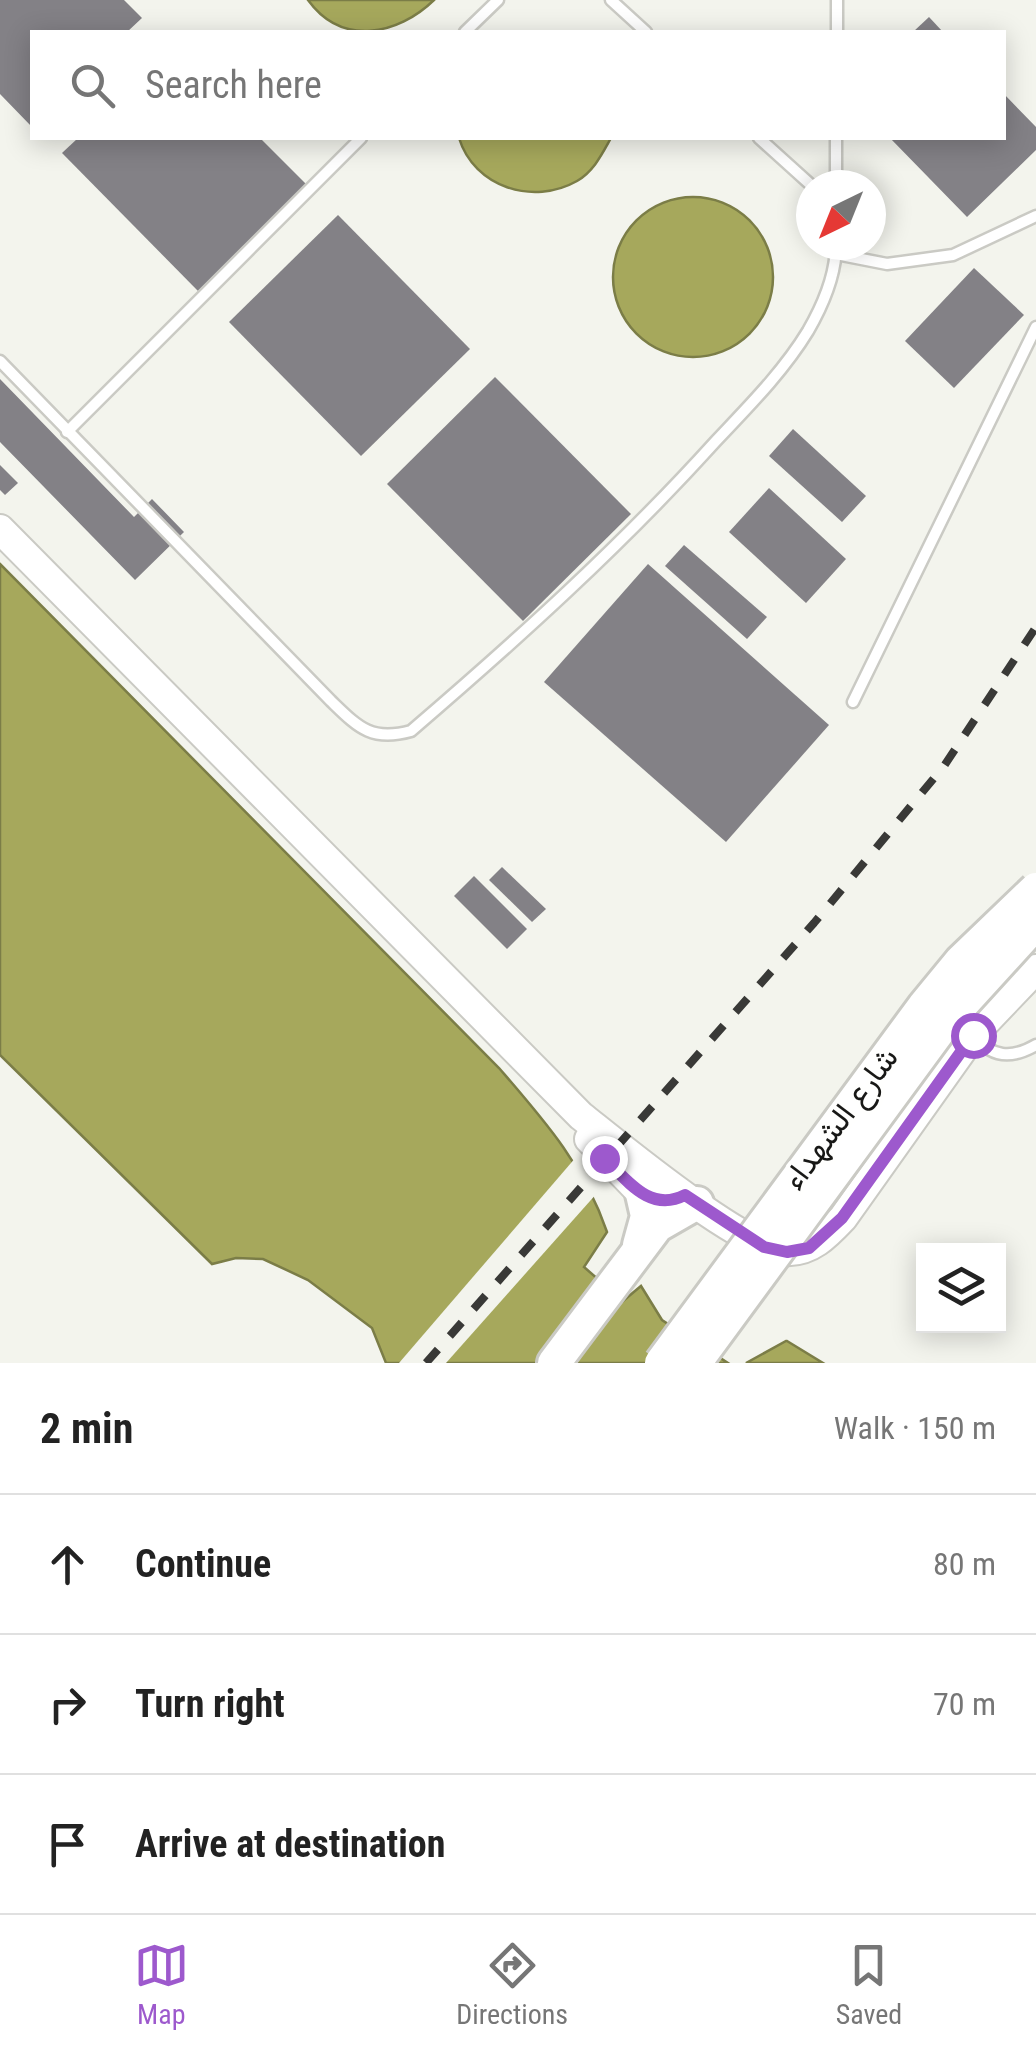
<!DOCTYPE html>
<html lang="en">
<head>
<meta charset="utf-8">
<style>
	body { margin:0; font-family:"Roboto Condensed",Vazirmatn,sans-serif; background:#f2f2f2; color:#222 }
	.controls { position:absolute; right:30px; bottom:30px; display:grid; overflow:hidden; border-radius:0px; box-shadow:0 5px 25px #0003 }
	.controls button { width:90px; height:90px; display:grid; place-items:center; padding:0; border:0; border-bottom:2px solid #e0e0e0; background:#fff; color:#222; font:50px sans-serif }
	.compass { position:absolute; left:796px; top:170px; width:90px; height:90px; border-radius:50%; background:#fff; box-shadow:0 5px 25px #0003; rotate:223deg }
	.stop { position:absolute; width:30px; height:30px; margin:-22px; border:8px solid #9d59cd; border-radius:50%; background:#fff }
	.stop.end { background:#9d59cd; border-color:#fff; box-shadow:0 2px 10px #0008 }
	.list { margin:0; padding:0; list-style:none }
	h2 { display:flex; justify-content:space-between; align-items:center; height:130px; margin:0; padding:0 40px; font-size:42px }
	h2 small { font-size:32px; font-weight:400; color:#767676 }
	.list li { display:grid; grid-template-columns:65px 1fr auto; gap:30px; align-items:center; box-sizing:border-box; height:140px; padding:0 40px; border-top:2px solid #e0e0e0 }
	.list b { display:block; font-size:38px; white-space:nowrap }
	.list em { font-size:32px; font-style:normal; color:#767676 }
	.icon { flex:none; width:55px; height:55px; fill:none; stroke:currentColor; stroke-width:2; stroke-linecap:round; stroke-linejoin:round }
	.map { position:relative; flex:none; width:1036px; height:1363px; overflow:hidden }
	.search { position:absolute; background:#fff; box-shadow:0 5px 25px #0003; left:30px; right:30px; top:30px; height:110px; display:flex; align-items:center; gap:25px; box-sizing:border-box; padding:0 35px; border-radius:0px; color:#767676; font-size:38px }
	.sheet { height:550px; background:#fff }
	nav { display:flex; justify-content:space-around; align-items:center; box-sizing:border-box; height:140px; border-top:2px solid #e0e0e0; background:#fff; font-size:28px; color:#767676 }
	nav a { display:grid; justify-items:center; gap:5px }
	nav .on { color:#9d59cd }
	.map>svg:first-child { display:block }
	.water { fill:#a6a85c; stroke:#7b7d47; stroke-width:2.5 }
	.pier { fill:#f3f4ed }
	.building { fill:#838186 }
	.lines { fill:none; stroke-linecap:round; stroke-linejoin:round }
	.service-casing { stroke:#cacac4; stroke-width:15 }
	.secondary-casing { stroke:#cacac4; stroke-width:32 }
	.trunk-casing { stroke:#cacac4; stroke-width:38 }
	.service { stroke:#fff; stroke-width:10 }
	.secondary { stroke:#fff; stroke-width:28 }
	.trunk { stroke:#fff; stroke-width:32 }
	.rail { stroke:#393937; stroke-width:8; stroke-dasharray:18 18; stroke-linecap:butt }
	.trunk-bridge-casing { stroke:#cacac4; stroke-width:38; stroke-linecap:butt }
	.trunk-bridge { stroke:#fff; stroke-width:32 }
	.route { stroke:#9d59cd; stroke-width:12 }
	.labels { text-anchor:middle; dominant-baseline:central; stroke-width:8; stroke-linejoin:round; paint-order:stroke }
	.street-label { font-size:32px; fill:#181816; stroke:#fffffe }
</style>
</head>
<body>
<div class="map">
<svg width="1036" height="1363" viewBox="0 0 1036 1363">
	<rect width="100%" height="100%" fill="#f3f4ed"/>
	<g class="water">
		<path d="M308 0H434C398 35 342 47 308 0Z"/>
		<path d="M459 138H611C602 154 594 171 577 181 533 206 474 187 459 138Z"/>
		<circle cx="693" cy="277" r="80"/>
		<path d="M0 564 499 1068C543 1119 585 1166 607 1232L584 1267 623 1301 641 1286 662 1320 728 1363H386L372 1328 308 1280 263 1259 236 1258 212 1264 0 1055Z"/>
		<polygon points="787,1341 823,1363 746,1363 786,1341"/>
	</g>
	<polygon class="pier" points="577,1156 598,1192 446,1363 399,1363"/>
	<g class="building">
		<polygon points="0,0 124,0 142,18 127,32 32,32 32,127 0,94"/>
		<polygon points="929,17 943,32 913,32"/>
		<polygon points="1004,94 1036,127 1036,150 967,217 890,138 1004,138"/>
		<polygon points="78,138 260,138 306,184 198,291 62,153"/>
		<polygon points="338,215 470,349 361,456 229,322"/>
		<polygon points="974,268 1024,315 954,388 905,341"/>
		<polygon points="495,377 631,514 523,621 387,484"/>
		<polygon points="0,379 134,517 152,499 184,532 135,580 0,442"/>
		<polygon points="793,429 866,496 842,522 769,456"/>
		<polygon points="0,465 18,483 5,495 0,490"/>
		<polygon points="769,488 846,559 806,603 729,532"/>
		<polygon points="684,545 767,617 747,639 665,566"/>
		<polygon points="648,564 829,725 726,842 544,682"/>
		<polygon points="502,867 546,909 532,922 489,880"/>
		<polygon points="474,876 527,929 507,949 454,896"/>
	</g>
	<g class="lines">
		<defs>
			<g id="service">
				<polyline points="611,0 646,32"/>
				<polyline points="465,32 498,0"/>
				<polyline points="837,32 837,0"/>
				<polyline points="759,138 811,185"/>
				<polyline points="836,185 836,138"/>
				<polyline points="836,254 887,264 953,255 1036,216"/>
				<path d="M0 361 331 701C358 727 371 742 411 731 517 640 621 546 715 442 748 407 783 372 808 331 823 305 836 275 836 245"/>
				<polyline points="67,432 361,138"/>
				<polyline points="853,702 1036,327"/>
				<path d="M974 1035C991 1058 1012 1059 1036 1045"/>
			</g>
			<g id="secondary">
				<path d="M0 529 581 1116C619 1146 742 1248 785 1251 810 1253 827 1235 843 1218L973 1035 1036 969"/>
				<polyline points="589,1139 642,1194 660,1201"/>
			</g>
			<g id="trunk">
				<polyline points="639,1245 647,1216 642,1194"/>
				<polyline points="554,1363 657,1226 697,1203"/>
			</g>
		</defs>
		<use href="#service" class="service-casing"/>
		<use href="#secondary" class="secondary-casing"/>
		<use href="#trunk" class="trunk-casing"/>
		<use href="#service" class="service"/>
		<use href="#secondary" class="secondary"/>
		<use href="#trunk" class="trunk"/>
		<polyline class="rail" points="426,1363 814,923 944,766 1036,627"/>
		<defs>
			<g id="trunk-bridge">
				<polyline points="661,1363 924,1006 961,961 1036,889"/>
				<polyline points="695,1363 944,1024 1036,923"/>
			</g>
		</defs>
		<use href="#trunk-bridge" class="trunk-bridge-casing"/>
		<use href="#trunk-bridge" class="trunk-bridge"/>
	</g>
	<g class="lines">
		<path class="route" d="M604 1158C628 1181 650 1213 685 1195L764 1247 787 1252 809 1248 842 1218 973 1035"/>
	</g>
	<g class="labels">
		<g class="street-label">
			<text transform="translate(840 1118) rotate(-53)">شارع الشهداء</text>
		</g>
	</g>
</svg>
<div class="controls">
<button><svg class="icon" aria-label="layers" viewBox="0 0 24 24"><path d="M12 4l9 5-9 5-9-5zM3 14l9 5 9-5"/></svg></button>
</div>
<svg class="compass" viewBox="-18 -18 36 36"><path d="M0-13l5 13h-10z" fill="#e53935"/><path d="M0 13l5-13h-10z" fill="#767676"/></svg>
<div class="stop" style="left:973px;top:1035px"></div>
<div class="stop end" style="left:604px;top:1158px"></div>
<div class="search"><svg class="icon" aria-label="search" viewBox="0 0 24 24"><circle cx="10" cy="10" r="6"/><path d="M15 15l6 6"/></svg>Search here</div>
</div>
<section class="sheet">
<h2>2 min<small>Walk · 150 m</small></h2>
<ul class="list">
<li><svg class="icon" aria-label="ahead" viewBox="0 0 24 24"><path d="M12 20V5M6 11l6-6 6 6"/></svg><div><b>Continue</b></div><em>80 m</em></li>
<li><svg class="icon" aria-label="right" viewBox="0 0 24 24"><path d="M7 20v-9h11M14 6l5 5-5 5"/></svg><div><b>Turn right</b></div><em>70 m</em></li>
<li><svg class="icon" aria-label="arrive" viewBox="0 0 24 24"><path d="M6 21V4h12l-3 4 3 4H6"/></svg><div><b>Arrive at destination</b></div></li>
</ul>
</section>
<nav>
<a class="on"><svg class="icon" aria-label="map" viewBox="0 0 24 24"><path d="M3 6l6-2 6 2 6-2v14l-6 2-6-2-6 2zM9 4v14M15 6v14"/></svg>Map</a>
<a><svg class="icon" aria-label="directions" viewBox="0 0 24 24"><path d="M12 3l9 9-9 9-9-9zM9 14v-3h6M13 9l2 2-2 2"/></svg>Directions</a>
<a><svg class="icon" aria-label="saved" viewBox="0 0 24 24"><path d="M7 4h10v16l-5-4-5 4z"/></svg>Saved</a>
</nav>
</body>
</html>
